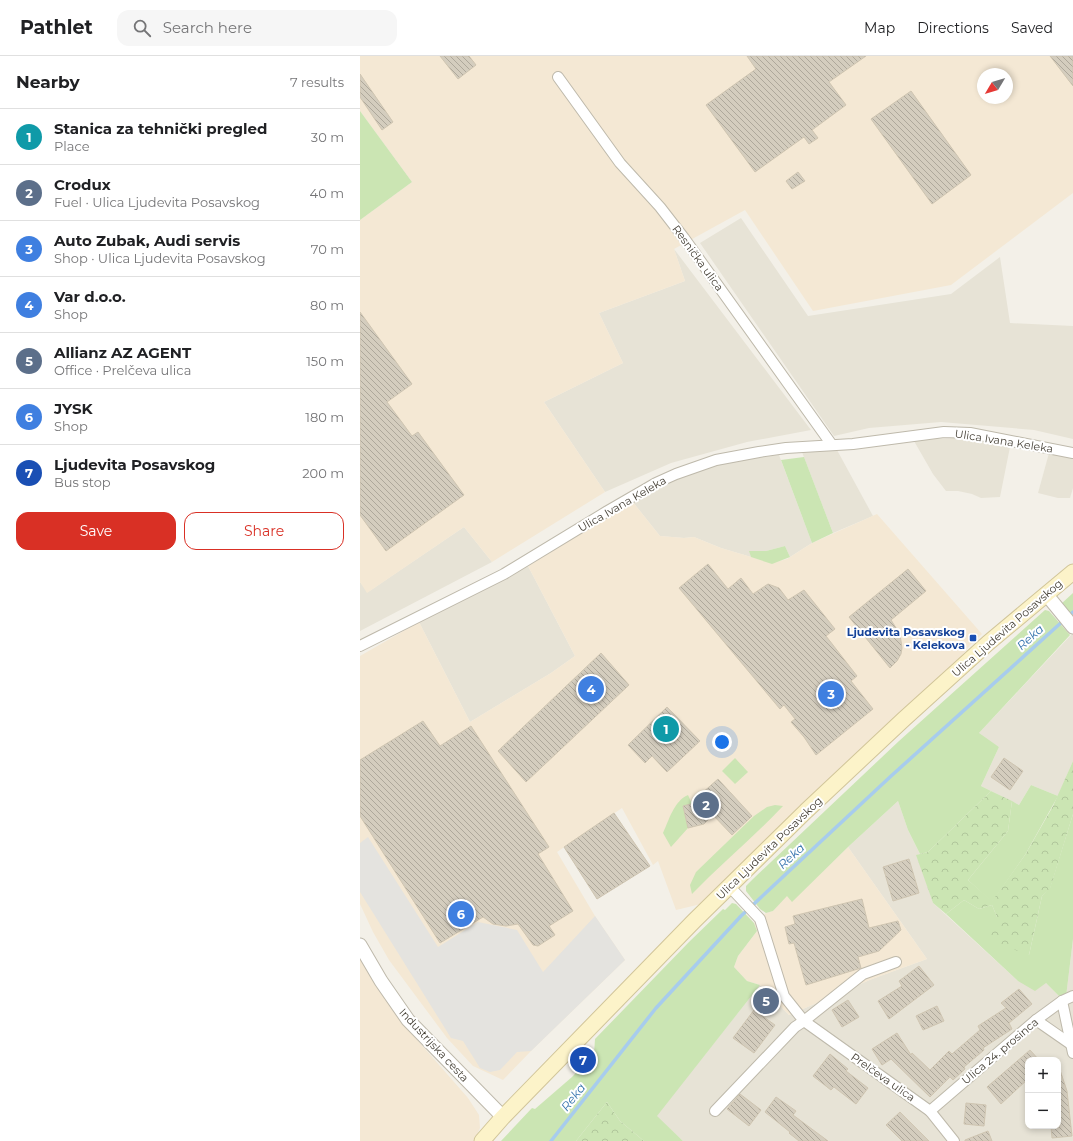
<!DOCTYPE html>
<html lang="en">
<head>
<meta charset="utf-8">
<style>
	body { margin:0; font-family:Montserrat,sans-serif; background:#f6f6f6; color:#202124 }
	.controls { position:absolute; right:12px; bottom:12px; display:grid; overflow:hidden; border-radius:8px; box-shadow:0 2px 6px #0003 }
	.controls button { width:36px; height:36px; display:grid; place-items:center; padding:0; border:0; border-bottom:1px solid #e0e0e0; background:#fff; color:#202124; font:20px sans-serif }
	.compass { position:absolute; left:617px; top:12px; width:36px; height:36px; border-radius:50%; background:#fff; box-shadow:0 2px 6px #0003; rotate:232deg }
	.you { position:absolute; left:362px; top:686px; width:14px; height:14px; margin:-10px; border:3px solid #fff; border-radius:50%; background:#1a73e8; box-shadow:0 0 0 6px #1a73e833 }
	.badge { display:grid; place-items:center; width:26px; height:26px; border-radius:50%; background:#d93025; color:#fff; font-size:13px; font-weight:700 }
	.pin { position:absolute; translate:-50% -50%; border:2px solid #fff; box-shadow:0 1px 4px #0006 }
	.list { margin:0; padding:0; list-style:none }
	h2 { display:flex; justify-content:space-between; align-items:center; height:52px; margin:0; padding:0 16px; font-size:17px }
	h2 small { font-size:13px; font-weight:400; color:#757577 }
	.list li { display:grid; grid-template-columns:26px 1fr auto; gap:12px; align-items:center; box-sizing:border-box; height:56px; padding:0 16px; border-top:1px solid #e0e0e0 }
	.list b { display:block; font-size:15px; white-space:nowrap }
	.list p { margin:0; font-size:13px; white-space:nowrap; color:#757577 }
	.list em { font-size:13px; font-style:normal; color:#757577 }
	.actions { display:flex; gap:8px; padding:12px 16px }
	.actions a { flex:1; padding:9px 0; border:1px solid #d93025; border-radius:12px; text-align:center; font-size:14px; color:#d93025 }
	.actions .main { background:#d93025; color:#fff }
	.icon { flex:none; width:22px; height:22px; fill:none; stroke:currentColor; stroke-width:2; stroke-linecap:round; stroke-linejoin:round }
	.map { position:relative; flex:none; width:713px; height:1085px; overflow:hidden }
	header { display:flex; align-items:center; gap:24px; box-sizing:border-box; height:56px; padding:0 20px; background:#fff; border-bottom:1px solid #e0e0e0 }
	header strong { font-size:19px }
	nav { display:flex; gap:22px; margin-inline-start:auto; font-size:14px }
	.search { width:280px; height:36px; background:#f6f6f6; display:flex; align-items:center; gap:10px; box-sizing:border-box; padding:0 14px; border-radius:12px; color:#757577; font-size:15px }
	main { display:flex }
	aside { flex:1; background:#fff }
	.map>svg:first-child { display:block }
	.residential { fill:#e7e3d6; fill-rule:evenodd }
	.commercial { fill:#f4e8d4; fill-rule:evenodd }
	.green { fill:#cbe5b3 }
	.forest { fill:url(#forest-crowns) }
	.parking { fill:#e4e3df }
	.lines { fill:none; stroke-linecap:round; stroke-linejoin:round }
	.stream { stroke:#a7cced; stroke-width:3.5 }
	.building { fill:url(#building-back-hatch); stroke:#cfc5b1 }
	.minor-casing { stroke:#beb9ab; stroke-width:12 }
	.tertiary-casing { stroke:#beb9ab; stroke-width:15 }
	.secondary-casing { stroke:#d1c599; stroke-width:17 }
	.minor { stroke:#fff; stroke-width:10 }
	.tertiary { stroke:#fff; stroke-width:13 }
	.secondary { stroke:#fcf3c9; stroke-width:15 }
	.transit-dot { fill:#1a4fb4; stroke:#fff; stroke-width:1.5 }
	.labels { text-anchor:middle; dominant-baseline:central; stroke-width:4; stroke-linejoin:round; paint-order:stroke }
	.street-label { font-size:11px; fill:#464137; stroke:#fff }
	.transit-label { font-size:11px; font-weight:bold; fill:#164399; stroke:#fff; text-anchor:end }
	.water-label { font-size:12px; font-style:italic; fill:#3573ad; stroke:#fff }
</style>
</head>
<body>
<header>
<strong>Pathlet</strong>
<div class="search"><svg class="icon" aria-label="search" viewBox="0 0 24 24"><circle cx="10" cy="10" r="6"/><path d="M15 15l6 6"/></svg>Search here</div>
<nav><a>Map</a><a>Directions</a><a>Saved</a></nav>
</header>
<main>
<aside>
<h2>Nearby<small>7 results</small></h2>
<ul class="list">
<li><span class="badge" style="background:#0f9aa8">1</span><div><b>Stanica za tehnički pregled</b><p>Place</p></div><em>30 m</em></li>
<li><span class="badge" style="background:#5c6f8a">2</span><div><b>Crodux</b><p>Fuel · Ulica Ljudevita Posavskog</p></div><em>40 m</em></li>
<li><span class="badge" style="background:#3f7fe0">3</span><div><b>Auto Zubak, Audi servis</b><p>Shop · Ulica Ljudevita Posavskog</p></div><em>70 m</em></li>
<li><span class="badge" style="background:#3f7fe0">4</span><div><b>Var d.o.o.</b><p>Shop</p></div><em>80 m</em></li>
<li><span class="badge" style="background:#5c6f8a">5</span><div><b>Allianz AZ AGENT</b><p>Office · Prelčeva ulica</p></div><em>150 m</em></li>
<li><span class="badge" style="background:#3f7fe0">6</span><div><b>JYSK</b><p>Shop</p></div><em>180 m</em></li>
<li><span class="badge" style="background:#1a4fb4">7</span><div><b>Ljudevita Posavskog</b><p>Bus stop</p></div><em>200 m</em></li>
</ul>
<div class="actions"><a class="main">Save</a><a>Share</a></div>
</aside>
<div class="map">
<svg width="713" height="1085" viewBox="0 0 713 1085">
	<defs>
		<pattern id="forest-crowns" width="20" height="18" patternUnits="userSpaceOnUse"><rect width="20" height="18" fill="#cbe5b3"/><path d="M2 6a3 3 0 1 1 6 0M12 15a3 3 0 1 1 6 0" fill="none" stroke="#b0c69b"/></pattern>
		<pattern id="building-back-hatch" width="6" height="6" patternUnits="userSpaceOnUse"><rect width="6" height="6" fill="#d4cdbe"/><path d="M-1 5l2 2M0 0l6 6M5-1l2 2" fill="none" stroke="#aea89b"/></pattern>
	</defs>
	<rect width="100%" height="100%" fill="#f3f0e8"/>
	<g class="residential">
		<polygon points="381,162 448,260 591,238 640,201 650,267 713,270 713,383 674,374 581,366 509,372 474,380 340,187"/>
		<polygon points="314,193 451,374 387,386 311,407 245,436 184,346 263,307 239,257 325,225"/>
		<polygon points="603,382 650,391 640,441 621,442 612,438 598,435 586,435 573,418 554,385 575,383"/>
		<polygon points="477,394 513,460 473,477 442,396"/>
		<polygon points="689,397 713,403 713,432 710,442 698,442 678,437"/>
		<polygon points="419,399 452,487 430,501 425,490 406,495 390,495 391,501 361,492 334,481 324,482 300,480 272,445 311,425 336,416 372,405"/>
		<polygon points="104,471 132,506 0,575 0,526 8,536"/>
		<polygon points="168,510 215,600 191,617 110,666 59,566"/>
		<polygon points="713,577 713,705 698,740 671,729 659,749 621,730 639,691 618,678"/>
		<path d="M538 745 548 774 560 798 557 799 573 847 658 925 686 927 700 941H706L713 883V1085H323L296 1060 400 929 429 959 512 923 567 903 488 791ZM668 1004H698V1070H668Z"/>
	</g>
	<g class="commercial">
		<path d="M0 0H713V137L591 229 453 255 385 154 314 193 325 225 239 257 263 307 184 346 245 436 132 506 104 471 7 537 0 526V164L52 126 0 55ZM623 18H647V42H623Z"/>
		<polygon points="272,445 300,480 324,482 334,481 361,492 412,507 427,503 452,487 517,458 622,578 610,589 598,605 341,848 316,854 298,805 293,809 262,752 197,796 235,860 265,904 171,995 143,1024 113,1010 87,982 29,904 13,876 0,848 0,600 59,566 110,666 191,617 215,600 168,510"/>
		<polygon points="488,791 567,903 512,923 429,959 400,929 387,925 374,911 378,900 397,875 394,867 406,857 413,855 427,839 432,845"/>
		<polygon points="0,903 27,946 45,970 108,1042 119,1059 120,1072 114,1085 0,1085"/>
	</g>
	<g class="green">
		<polygon points="0,55 52,126 0,164"/>
		<polygon points="444,401 473,477 452,487 421,404"/>
		<polygon points="425,490 430,501 412,508 391,501 389,495 406,495"/>
		<polygon points="713,537 713,563 701,548"/>
		<polygon points="685,554 689,555 710,579 619,677 639,691 621,730 631,735 568,796 560,798 548,774 538,745 488,791 432,846 427,840 413,855 406,857 400,853 386,835 386,830 394,822 539,685"/>
		<polygon points="375,702 388,716 375,728 362,715"/>
		<polygon points="671,729 698,740 665,799 632,846 608,824 648,775 652,745 659,749"/>
		<path d="M328 739 332 748 323 750 328 772 311 791 303 777C309 764 314 745 328 739Z"/>
		<path d="M415 749 423 750C394 781 361 808 332 838L330 829 336 816 394 760 407 751Z"/>
		<polygon points="713,758 713,883 706,941 700,941 686,927 675,935 658,925 586,858 604,844 619,853 632,849 637,861 669,899 682,840 690,832"/>
		<polygon points="372,847 376,848 394,867 397,875 378,900 374,911 387,925 400,929 297,1060 323,1085 284,1085 260,1065 247,1046 216,1085 141,1085 172,1052 175,1053 212,1021 234,998 235,983 329,886 363,853 365,854"/>
	</g>
	<g class="forest">
		<polygon points="713,705 713,758 690,833 682,840 669,899 627,884 637,861 632,849 619,853 604,844 586,858 573,847 556,799 568,796 631,735 652,745 648,775 608,824 632,845 665,799 693,750"/>
		<polygon points="247,1046 260,1065 284,1085 216,1085"/>
	</g>
	<polygon class="parking" points="8,781 78,891 118,866 157,874 183,916 235,860 265,904 171,995 157,996 140,1014 130,1016 120,1012 103,985 91,982 0,836 0,787"/>
	<g class="lines">
		<polyline class="stream" points="191,1085 296,952 381,860 530,721 713,556"/>
	</g>
	<g class="building">
		<polygon points="80,0 109,0 116,9 98,23"/>
		<polygon points="387,0 506,0 469,26 486,49 452,74 458,82 449,88 444,81 395,116 346,49 396,13"/>
		<polygon points="690,0 713,0 713,30"/>
		<polygon points="0,18 33,66 22,74 0,41"/>
		<polygon points="551,35 611,119 572,148 511,63"/>
		<polygon points="438,116 445,125 432,133 426,125"/>
		<polygon points="0,256 52,328 27,346 52,380 58,376 104,439 26,495 0,459"/>
		<polygon points="348,508 368,533 381,522 393,538 408,528 419,532 428,544 444,534 475,573 466,580 497,620 491,625 513,653 456,699 444,681 431,666 435,663 424,649 420,653 319,532"/>
		<polygon points="548,513 566,535 531,564 540,578 542,592 541,598 537,605 530,612 489,561"/>
		<polygon points="241,597 269,629 166,726 138,695"/>
		<polygon points="307,651 340,685 307,716 292,700 285,707 268,689"/>
		<polygon points="63,665 80,690 111,670 189,791 178,798 213,855 189,870 195,879 178,890 173,889 158,868 146,870 133,868 123,861 80,887 0,760 0,704"/>
		<polygon points="644,702 663,715 650,734 631,721"/>
		<polygon points="358,723 392,760 372,779 353,759 344,768 328,772 323,750 346,744 341,738"/>
		<polygon points="254,757 290,810 237,843 204,791"/>
		<polygon points="549,803 559,837 533,845 523,811"/>
		<polygon points="502,843 509,872 538,865 541,874 519,895 498,901 501,912 446,929 434,887 429,888 425,871 435,868 433,860"/>
		<polygon points="559,910 574,929 529,963 518,945 542,930 539,925"/>
		<polygon points="659,933 672,948 649,967 652,973 623,992 624,994 604,1011 605,1013 593,1024 590,1021 570,1041 531,1003 522,1009 512,993 537,977 551,999 552,997 570,1014 589,995 592,998 620,974 618,970 646,952 641,947"/>
		<polygon points="488,944 499,961 482,971 472,954"/>
		<polygon points="577,950 584,965 563,974 556,960"/>
		<polygon points="394,954 415,969 394,997 373,982"/>
		<polygon points="670,994 679,1004 668,1004 668,1023 641,1048 627,1031"/>
		<polygon points="470,998 488,1013 486,1015 508,1032 496,1048 474,1031 471,1034 453,1020"/>
		<polygon points="698,1014 700,1014 707,1035 712,1080 692,1082 691,1070 698,1070"/>
		<polygon points="380,1038 401,1054 389,1070 367,1053"/>
		<polygon points="416,1041 436,1055 433,1059 468,1085 439,1085 429,1077 430,1076 405,1056"/>
		<polygon points="606,1047 626,1049 624,1070 604,1068"/>
		<polygon points="540,1056 569,1085 542,1085 526,1069"/>
		<polygon points="628,1075 632,1085 605,1085 605,1084"/>
	</g>
	<g class="lines">
		<defs>
			<g id="minor">
				<polyline points="198,21 260,107 300,151 324,182 472,389"/>
				<polyline points="0,590 144,518 246,456 296,427 316,418 356,404 399,396 426,392 493,388 584,376 610,377 713,397"/>
				<polyline points="369,830 400,863 424,940 444,965 570,1055 594,1085"/>
				<polyline points="702,945 713,997"/>
				<polyline points="676,964 712,989"/>
				<polyline points="355,1055 435,971 444,965 503,918 536,906"/>
				<polyline points="570,1055 676,964 702,945 713,940"/>
			</g>
			<g id="tertiary">
				<polyline points="686,538 713,571"/>
				<polyline points="0,889 21,925 48,964 143,1061"/>
			</g>
			<polyline id="secondary" points="122,1085 143,1061 334,865 446,755 544,663 628,587 713,516"/>
		</defs>
		<use href="#minor" class="minor-casing"/>
		<use href="#tertiary" class="tertiary-casing"/>
		<use href="#secondary" class="secondary-casing"/>
		<use href="#minor" class="minor"/>
		<use href="#tertiary" class="tertiary"/>
		<use href="#secondary" class="secondary"/>
	</g>
	<rect class="transit-dot" x="609" y="578" width="8" height="8" rx="2"/>
	<g class="labels">
		<g class="street-label">
			<text transform="translate(338 202) rotate(54)">Resnička ulica</text>
			<text transform="translate(644 385) rotate(9)">Ulica Ivana Keleka</text>
			<text transform="translate(262 448) rotate(-30)">Ulica Ivana Keleka</text>
			<text transform="translate(647 572) rotate(-41)">Ulica Ljudevita Posavskog</text>
			<text transform="translate(409 792) rotate(-44)">Ulica Ljudevita Posavskog</text>
			<text transform="translate(74 989) rotate(47)">Industrijska cesta</text>
			<text transform="translate(640 995) rotate(-40)">Ulica 24. prosinca</text>
			<text transform="translate(523 1021) rotate(35)">Prelčeva ulica</text>
		</g>
		<g class="transit-label">
			<text x="605" y="576">Ljudevita Posavskog<tspan x="605" dy="13">- Kelekova</tspan></text>
		</g>
		<g class="water-label">
			<text transform="translate(670 581) rotate(-42)">Reka</text>
			<text transform="translate(431 800) rotate(-43)">Reka</text>
			<text transform="translate(213 1041) rotate(-52)">Reka</text>
		</g>
	</g>
</svg>
<div class="controls">
<button>+</button>
<button>−</button>
</div>
<svg class="compass" viewBox="-18 -18 36 36"><path d="M0-13l5 13h-10z" fill="#e53935"/><path d="M0 13l5-13h-10z" fill="#757577"/></svg>
<div class="you"></div>
<div class="pin badge" style="left:306px;top:673px;background:#0f9aa8">1</div>
<div class="pin badge" style="left:346px;top:749px;background:#5c6f8a">2</div>
<div class="pin badge" style="left:471px;top:638px;background:#3f7fe0">3</div>
<div class="pin badge" style="left:231px;top:633px;background:#3f7fe0">4</div>
<div class="pin badge" style="left:406px;top:945px;background:#5c6f8a">5</div>
<div class="pin badge" style="left:101px;top:858px;background:#3f7fe0">6</div>
<div class="pin badge" style="left:223px;top:1004px;background:#1a4fb4">7</div>
</div>
</main>
</body>
</html>
